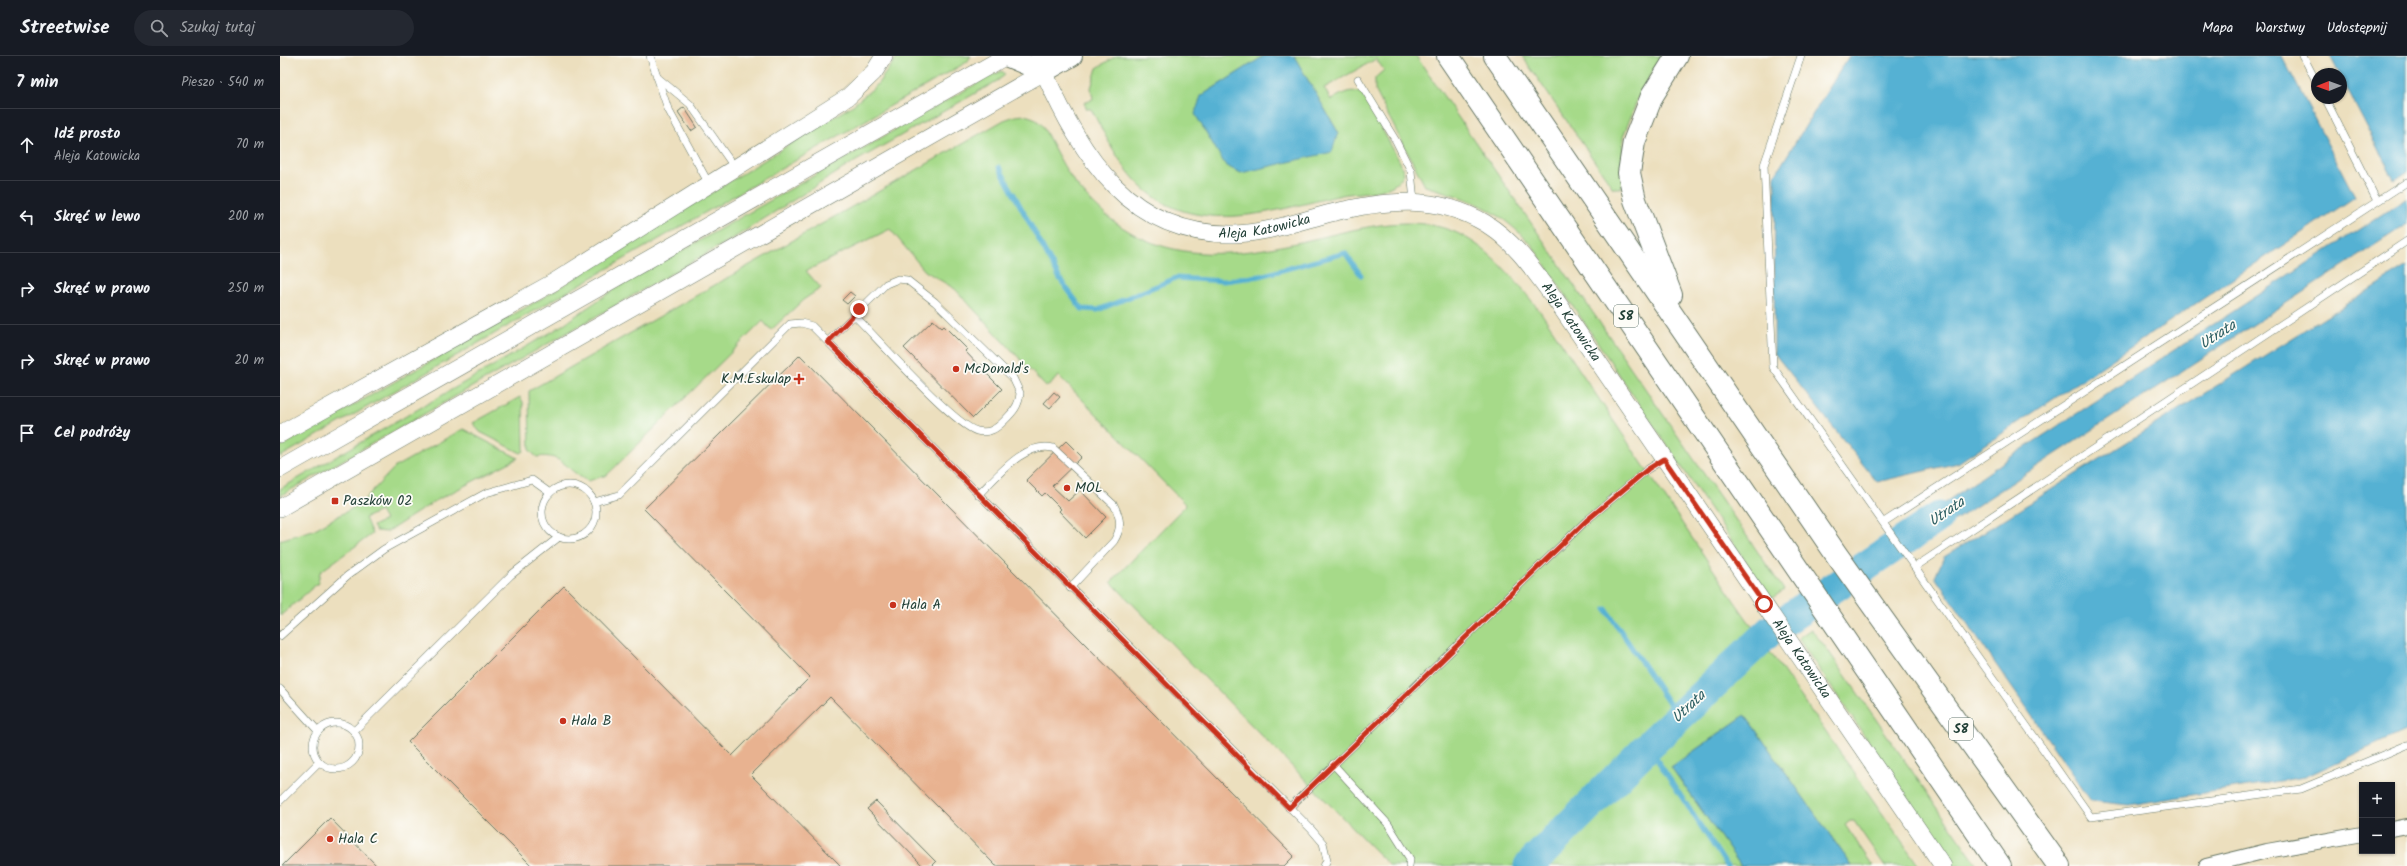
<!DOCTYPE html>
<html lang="pl">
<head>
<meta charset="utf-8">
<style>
	body { margin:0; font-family:Kalam,sans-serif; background:#242831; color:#f1f3f6 }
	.controls { position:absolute; right:12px; bottom:12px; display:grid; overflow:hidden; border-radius:0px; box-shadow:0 1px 3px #0004 }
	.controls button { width:36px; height:36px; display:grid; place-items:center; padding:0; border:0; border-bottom:1px solid #363941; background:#171b24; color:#f1f3f6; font:20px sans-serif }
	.compass { position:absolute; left:2031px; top:12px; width:36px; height:36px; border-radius:50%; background:#171b24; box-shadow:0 1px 3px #0004; rotate:269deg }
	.stop { position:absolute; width:12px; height:12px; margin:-9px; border:3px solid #c8321e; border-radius:50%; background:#fff }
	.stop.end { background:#c8321e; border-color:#fff; box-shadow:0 1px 4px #0008 }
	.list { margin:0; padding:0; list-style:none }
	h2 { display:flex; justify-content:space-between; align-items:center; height:52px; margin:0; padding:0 16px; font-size:17px }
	h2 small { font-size:13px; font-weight:400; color:#9ea1a6 }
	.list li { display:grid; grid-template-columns:26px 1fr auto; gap:12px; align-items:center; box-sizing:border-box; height:72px; padding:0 16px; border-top:1px solid #363941 }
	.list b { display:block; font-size:15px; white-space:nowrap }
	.list p { margin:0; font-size:13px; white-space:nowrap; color:#9ea1a6 }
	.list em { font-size:13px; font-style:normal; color:#9ea1a6 }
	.icon { flex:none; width:22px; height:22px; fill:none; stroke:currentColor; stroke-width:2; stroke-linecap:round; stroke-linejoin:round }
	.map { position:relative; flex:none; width:2127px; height:810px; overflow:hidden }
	header { display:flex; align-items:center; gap:24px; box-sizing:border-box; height:56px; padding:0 20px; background:#171b24; border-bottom:1px solid #363941 }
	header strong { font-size:19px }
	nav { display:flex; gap:22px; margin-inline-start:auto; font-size:14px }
	.search { width:280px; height:36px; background:#242831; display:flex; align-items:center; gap:10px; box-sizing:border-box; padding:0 14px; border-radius:22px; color:#9ea1a6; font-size:15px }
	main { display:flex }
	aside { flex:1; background:#171b24 }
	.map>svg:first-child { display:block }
	.green { fill:#a6da89; stroke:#628c5e }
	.water { fill:#55b1d3; stroke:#3a7784 }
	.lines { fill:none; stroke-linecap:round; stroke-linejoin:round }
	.stream { stroke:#55b1d3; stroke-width:5 }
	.river { stroke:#55b1d3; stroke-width:31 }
	.building { fill:#e8b290 }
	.service-casing { stroke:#677664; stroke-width:8 }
	.minor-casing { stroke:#677664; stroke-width:16 }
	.tertiary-casing { stroke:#677664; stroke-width:18 }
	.secondary-casing { stroke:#677664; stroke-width:22 }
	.motorway-casing { stroke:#677664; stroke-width:24 }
	.service { stroke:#fff; stroke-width:7 }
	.minor { stroke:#fff; stroke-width:14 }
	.tertiary { stroke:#fff; stroke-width:17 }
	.secondary { stroke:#fff; stroke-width:20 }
	.motorway { stroke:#fff; stroke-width:22 }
	.route { stroke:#c8321e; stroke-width:5 }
	.poi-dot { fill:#c8321e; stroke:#fdfcf7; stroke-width:1.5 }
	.labels { text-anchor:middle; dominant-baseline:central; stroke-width:3.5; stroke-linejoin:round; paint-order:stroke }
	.shield { fill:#fdfcf7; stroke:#62766e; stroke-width:1 }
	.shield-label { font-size:13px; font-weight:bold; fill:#1f3d34 }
	.street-label { font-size:14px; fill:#1f3d34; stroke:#fdfcf7 }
	.poi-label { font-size:14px; fill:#1f3d34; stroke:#fdfcf7; text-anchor:start }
	.water-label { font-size:15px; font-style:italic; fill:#2f6064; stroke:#fdfcf7 }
</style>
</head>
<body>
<header>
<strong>Streetwise</strong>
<div class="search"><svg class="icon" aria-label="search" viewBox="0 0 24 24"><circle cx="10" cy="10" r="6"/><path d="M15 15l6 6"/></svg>Szukaj tutaj</div>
<nav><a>Mapa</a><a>Warstwy</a><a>Udostępnij</a></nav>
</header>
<main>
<aside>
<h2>7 min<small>Pieszo · 540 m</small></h2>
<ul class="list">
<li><svg class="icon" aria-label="ahead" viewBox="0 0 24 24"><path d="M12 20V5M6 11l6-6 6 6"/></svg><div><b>Idź prosto</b><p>Aleja Katowicka</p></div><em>70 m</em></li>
<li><svg class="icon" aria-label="left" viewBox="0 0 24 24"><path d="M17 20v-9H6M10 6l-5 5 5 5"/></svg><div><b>Skręć w lewo</b></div><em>200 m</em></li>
<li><svg class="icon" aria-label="right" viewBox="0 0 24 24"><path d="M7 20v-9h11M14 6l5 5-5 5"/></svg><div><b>Skręć w prawo</b></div><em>250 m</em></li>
<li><svg class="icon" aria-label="right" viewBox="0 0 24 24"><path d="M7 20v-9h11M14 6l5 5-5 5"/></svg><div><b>Skręć w prawo</b></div><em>20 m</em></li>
<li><svg class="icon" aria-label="arrive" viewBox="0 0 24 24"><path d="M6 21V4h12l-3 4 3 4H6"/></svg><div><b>Cel podróży</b></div></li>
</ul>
</aside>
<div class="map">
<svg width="2127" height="810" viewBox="0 0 2127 810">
	<rect width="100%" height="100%" fill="#fdfcf7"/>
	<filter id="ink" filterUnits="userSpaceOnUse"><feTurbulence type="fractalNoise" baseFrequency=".025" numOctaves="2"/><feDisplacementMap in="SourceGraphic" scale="8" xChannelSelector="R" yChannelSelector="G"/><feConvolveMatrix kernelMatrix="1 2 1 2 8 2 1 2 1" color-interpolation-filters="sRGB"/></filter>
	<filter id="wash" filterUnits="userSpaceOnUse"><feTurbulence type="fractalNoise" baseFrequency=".012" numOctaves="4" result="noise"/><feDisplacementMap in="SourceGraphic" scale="16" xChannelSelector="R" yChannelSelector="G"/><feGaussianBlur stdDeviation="0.9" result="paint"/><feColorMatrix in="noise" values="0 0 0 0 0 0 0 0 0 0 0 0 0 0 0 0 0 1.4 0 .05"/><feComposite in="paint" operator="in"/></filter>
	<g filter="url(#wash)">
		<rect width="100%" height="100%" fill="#ecdfbe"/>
		<g class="green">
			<polygon points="618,0 691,0 687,6 0,401 0,391 264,241 573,49 596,30"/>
			<path d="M836 0H984L921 40 1058 76 1014 0H1136L1504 534 1491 543 1251 188C1213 150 1195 145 1145 130L1095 34V22L1104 14 1096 3 1044 32 1051 44C1062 38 1072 30 1084 40L1120 106 1124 117C1115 139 1083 135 1062 139 990 155 906 187 850 118 834 98 823 75 811 53H807L804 47 813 43 811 32 817 12Z"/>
			<polygon points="1242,0 1382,0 1360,37 1343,81 1342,132 1333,132"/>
			<polygon points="722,15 725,19 717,25 569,109 452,183 0,440 0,433 275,274 336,232 710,20"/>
			<path d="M745 59 754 62 762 69C773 89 784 114 799 132 874 221 960 201 1059 177 1099 168 1139 160 1177 177 1213 194 1236 226 1260 255L1455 546 1639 810H1605L1574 765H1570L1565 769 1593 810H1572L1465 659 1391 711 1461 810H1110L831 526 906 449 779 320 766 331 675 233 645 215 610 173 526 215 541 232 523 244 491 274 483 265 327 419 308 425C287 416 284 397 257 401L250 395 249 335 724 64 735 60Z"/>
			<polygon points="240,341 243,346 244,395 241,397 200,376 193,367"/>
			<polygon points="183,373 238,402 157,444 107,476 96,475 93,470 105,464 100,455 85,462 92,478 40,516 38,527 0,560 0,484 33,474 71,453 82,446 115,411"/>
			<polygon points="1531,573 1547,593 1698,810 1673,810 1518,582"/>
		</g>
		<g class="water">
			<polygon points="984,0 1014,0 1058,76 1052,96 961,117 946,110 915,58 921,40"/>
			<polygon points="1569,0 2002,0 2075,141 1678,407 1597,426 1494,297 1495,119"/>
			<polygon points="2050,0 2127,0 2127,115 2114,124"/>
			<polygon points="2127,142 2127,168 1669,468 1629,491 1621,480 1660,450 1738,396"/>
			<polygon points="2127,210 2127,674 2025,721 1849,749 1811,745 1655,521 1664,501"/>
			<polygon points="1465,659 1572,810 1461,810 1391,711"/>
		</g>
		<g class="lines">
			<g class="stream">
				<polyline points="719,111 780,223 802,253 818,254 896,222 944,225 980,220 1065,197 1081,219"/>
				<polyline points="1326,553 1398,661"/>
				<polyline points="1368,690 1447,810"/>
			</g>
			<polyline class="river" points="1249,810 1368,690 1491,574 1659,461"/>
		</g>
		<g id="blocks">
			<g class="building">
				<polygon points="404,51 417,71 411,75 398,56"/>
				<polygon points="570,236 575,240 567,248 562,244"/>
				<polygon points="653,264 662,272 664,270 687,293 685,295 700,311 702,308 709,315 707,318 722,333 693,362 624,292"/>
				<polygon points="520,299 1014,800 1004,810 716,810 550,641 471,719 561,810 252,810 128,686 284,530 452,700 530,621 364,453"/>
				<polygon points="774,336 780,341 770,352 764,347"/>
				<polygon points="786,385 802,401 772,430 788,445 800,434 826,461 805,482 779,455 781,453 765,437 762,440 746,424"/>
				<polygon points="596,745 656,806 652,810 643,810 587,753"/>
				<polygon points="50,762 97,810 2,810"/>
			</g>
		</g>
	</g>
	<g filter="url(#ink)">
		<use href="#blocks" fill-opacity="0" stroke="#677664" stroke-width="1"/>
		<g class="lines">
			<defs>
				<g id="service">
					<polyline points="370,0 388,53 429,128"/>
					<polyline points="1521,0 1484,109 1493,311 1811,761 2021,733 2127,689"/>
					<polyline points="2023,0 2037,27"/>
					<polyline points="377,21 410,48 455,112"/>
					<polyline points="1078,23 1116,85 1131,115 1134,145"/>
					<polyline points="2045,42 2097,145"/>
					<path d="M548 285 606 228 618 223 627 224 655 246 733 322 740 337C739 350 733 356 724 365 716 373 709 378 697 375 674 369 596 281 574 259"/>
					<circle cx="289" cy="456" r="27"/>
					<path d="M698 439C717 421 744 385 773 392L834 449C841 463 842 472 834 485L790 532"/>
					<polyline points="314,446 339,439 510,268 521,267 532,270 1031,773 1043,787 1047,804 1044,810"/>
					<polyline points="1604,466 2127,126"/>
					<polyline points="1635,511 2127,185"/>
					<polyline points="0,580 67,520 104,493 206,437 252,424 270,437"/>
					<polyline points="0,633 38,675"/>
					<circle cx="56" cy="690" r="23"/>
					<polyline points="74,675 231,519 279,481"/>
					<polyline points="1053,708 1108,768 1130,803 1129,810"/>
					<polyline points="0,745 39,706"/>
					<polyline points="1009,752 1306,465 1368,413 1384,403"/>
				</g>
				<g id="minor">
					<polyline points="2112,773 2127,770"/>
					<polyline points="1926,810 1987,795 2082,778"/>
				</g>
				<g id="tertiary">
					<polyline points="0,378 274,226 568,41 594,16 604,0"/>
					<polyline points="0,413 726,0"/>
					<path id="s1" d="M0 452 764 16C802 101 850 180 954 178 987 177 1020 165 1051 157 1104 144 1156 138 1205 167 1236 186 1257 219 1278 247L1663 810"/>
				</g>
				<polyline id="secondary" points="726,0 764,16 792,0"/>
				<g id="motorway">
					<polyline points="762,0 764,16"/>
					<polyline points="1168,0 1720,810"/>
					<polyline points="1215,0 1556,498 1779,810"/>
					<polyline points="1391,239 1355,144 1349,117 1354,86 1372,40 1397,0"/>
				</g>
			</defs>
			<use href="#service" class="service-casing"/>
			<use href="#minor" class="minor-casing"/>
			<use href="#tertiary" class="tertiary-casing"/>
			<use href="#secondary" class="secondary-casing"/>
			<use href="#motorway" class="motorway-casing"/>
			<use href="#service" class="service"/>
			<use href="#minor" class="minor"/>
			<use href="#tertiary" class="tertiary"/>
			<use href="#secondary" class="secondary"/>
			<use href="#motorway" class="motorway"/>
		</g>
	</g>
	<g class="lines" filter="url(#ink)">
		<polyline class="route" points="579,253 548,286 1009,752 1306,465 1368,413 1384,403 1484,548"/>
	</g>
	<g class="poi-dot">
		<circle cx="676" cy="313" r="4"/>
		<path d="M517 317h4v4h4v4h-4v4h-4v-4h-4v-4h4z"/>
		<circle cx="787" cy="432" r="4"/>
		<rect x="51" y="441" width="8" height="8" rx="2"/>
		<circle cx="613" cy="549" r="4"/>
		<circle cx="283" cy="665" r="4"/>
		<circle cx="50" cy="783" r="4"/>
	</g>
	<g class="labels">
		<g class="shield">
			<rect x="1334" y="249" width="24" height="22" rx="3"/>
			<rect x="1669" y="662" width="24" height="22" rx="3"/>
		</g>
		<g class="shield-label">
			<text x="1346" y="260">S8</text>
			<text x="1681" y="673">S8</text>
		</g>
		<g class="street-label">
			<text stroke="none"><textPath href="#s1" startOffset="1178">Aleja Katowicka</textPath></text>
			<text stroke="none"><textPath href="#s1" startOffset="1537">Aleja Katowicka</textPath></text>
			<text stroke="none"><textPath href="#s1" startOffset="1945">Aleja Katowicka</textPath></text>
		</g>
		<g class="poi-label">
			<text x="684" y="313">McDonald's</text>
			<text x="511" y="323" text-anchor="end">K.M.Eskulap</text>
			<text x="795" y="432">MOL</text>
			<text x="63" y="445">Paszków 02</text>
			<text x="621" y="549">Hala A</text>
			<text x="291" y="665">Hala B</text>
			<text x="58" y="783">Hala C</text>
		</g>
		<g class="water-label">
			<text transform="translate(1938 279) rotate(-33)">Utrata</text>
			<text transform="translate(1667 456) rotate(-34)">Utrata</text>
			<text transform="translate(1409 651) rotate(-43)">Utrata</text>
		</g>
	</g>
</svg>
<div class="controls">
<button>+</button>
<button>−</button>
</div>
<svg class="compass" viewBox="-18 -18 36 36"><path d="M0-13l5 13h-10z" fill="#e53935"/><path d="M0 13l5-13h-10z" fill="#9ea1a6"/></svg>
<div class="stop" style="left:1484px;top:548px"></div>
<div class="stop end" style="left:579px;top:253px"></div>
</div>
</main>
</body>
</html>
